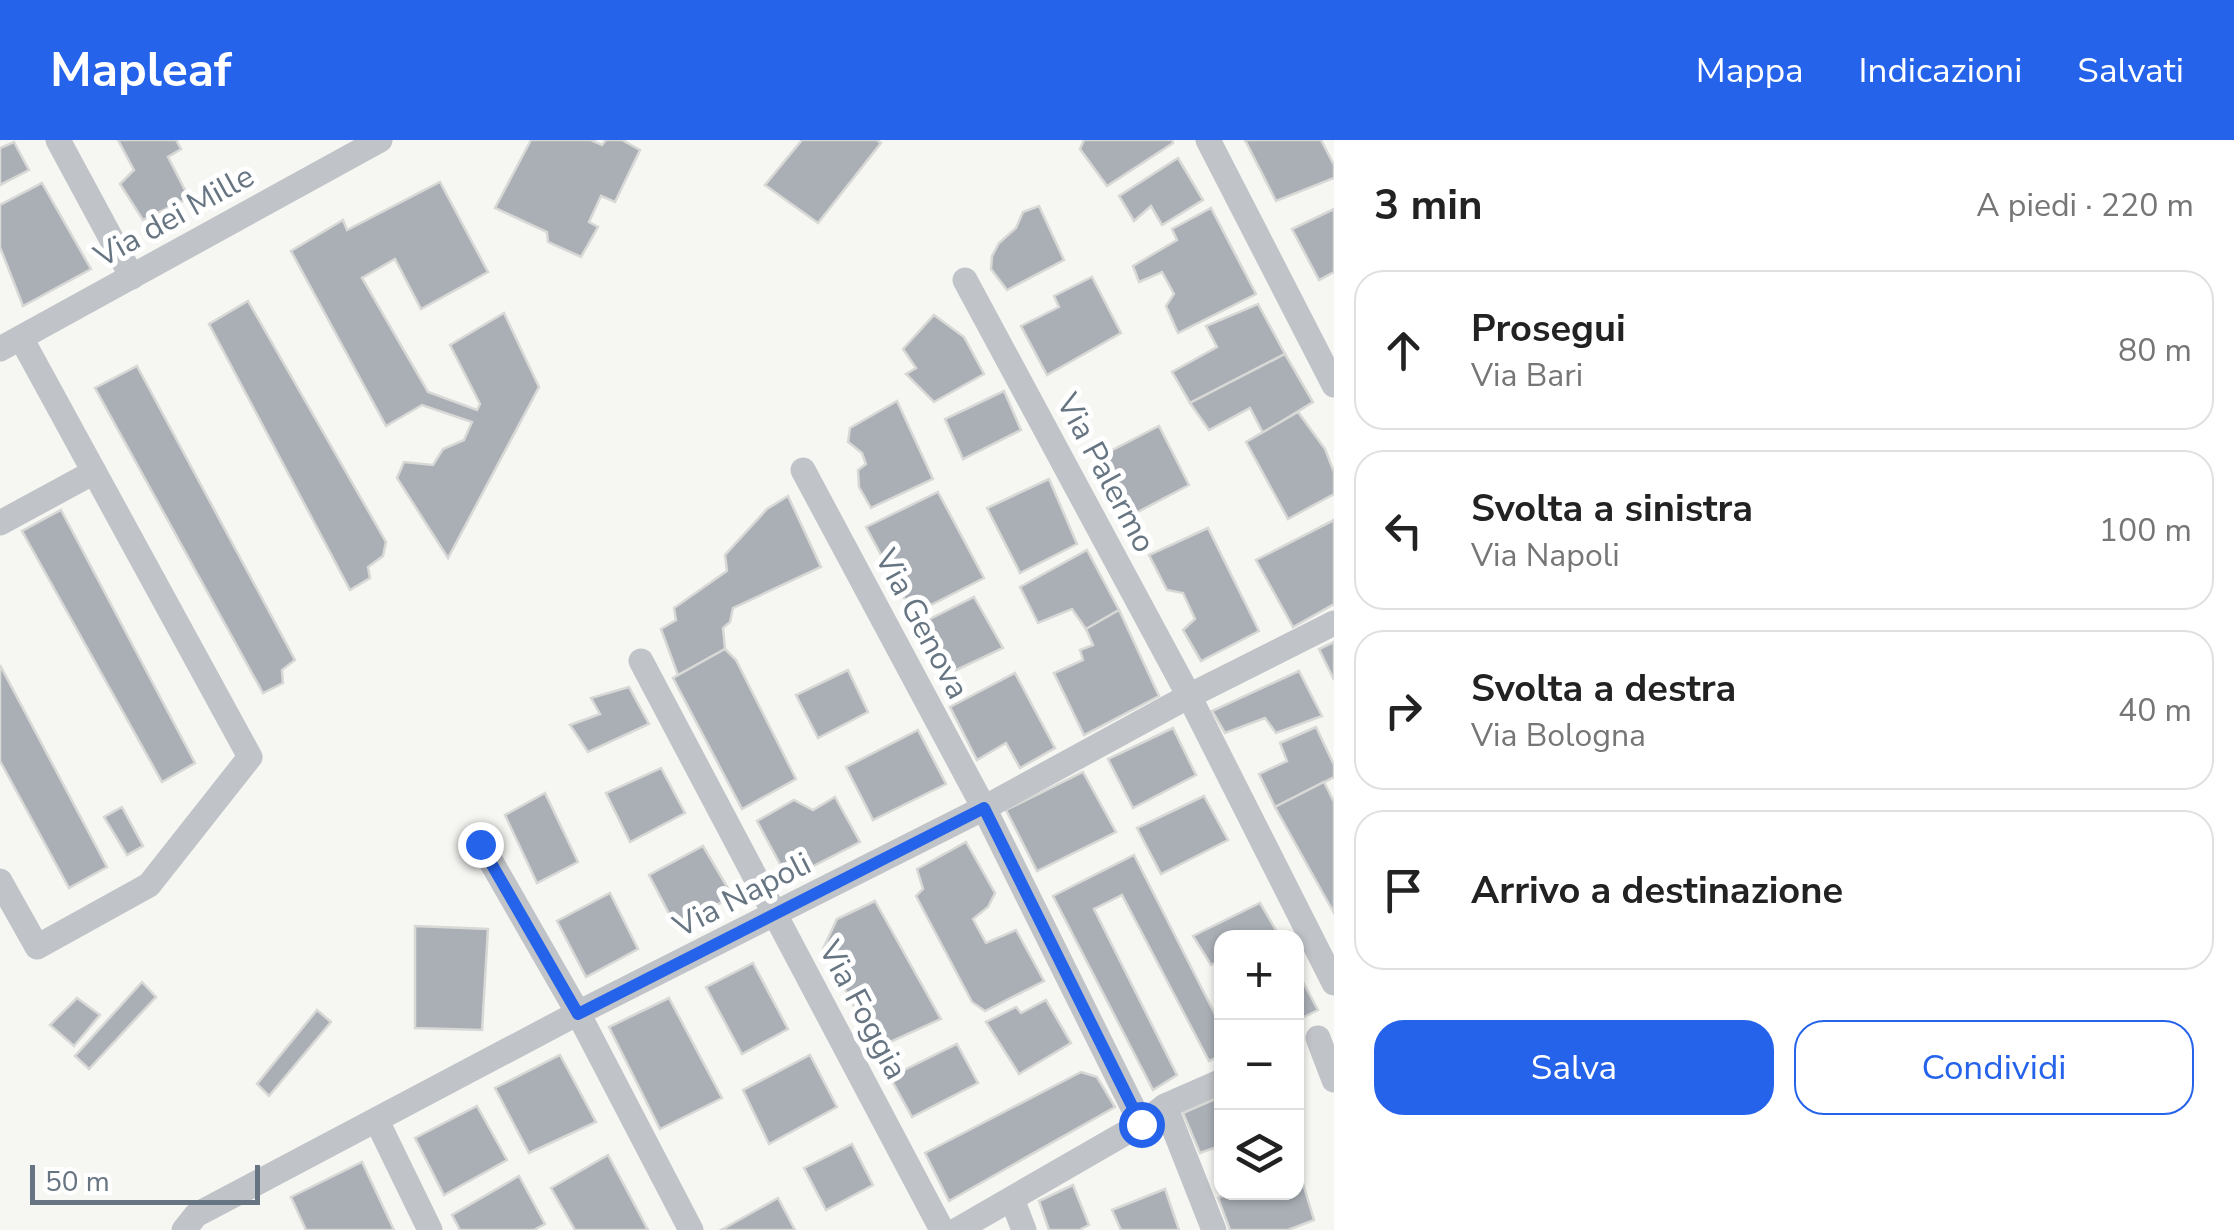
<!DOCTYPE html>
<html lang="it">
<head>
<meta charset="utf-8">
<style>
	body { margin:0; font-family:"Nunito Sans",sans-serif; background:#f2f2f2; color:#222 }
	.controls { position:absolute; right:30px; bottom:30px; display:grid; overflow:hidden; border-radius:20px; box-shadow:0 2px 8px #0004 }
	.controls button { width:90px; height:90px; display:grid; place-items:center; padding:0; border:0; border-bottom:2px solid #e0e0e0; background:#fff; color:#222; font:50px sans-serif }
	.scale { position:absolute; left:30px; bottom:25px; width:230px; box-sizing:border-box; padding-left:10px; border:5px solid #677583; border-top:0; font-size:28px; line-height:35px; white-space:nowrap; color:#677583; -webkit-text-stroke:8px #fff; paint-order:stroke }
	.stop { position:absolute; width:30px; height:30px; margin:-22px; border:8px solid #2563eb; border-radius:50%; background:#fff }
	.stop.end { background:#2563eb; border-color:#fff; box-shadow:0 2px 10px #0008 }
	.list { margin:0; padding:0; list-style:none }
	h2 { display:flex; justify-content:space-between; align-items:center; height:130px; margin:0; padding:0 40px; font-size:42px }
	h2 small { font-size:32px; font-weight:400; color:#767676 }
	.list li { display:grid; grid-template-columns:65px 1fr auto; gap:30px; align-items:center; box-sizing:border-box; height:160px; margin:0 20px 20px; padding:0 20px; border:2px solid #e0e0e0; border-radius:30px }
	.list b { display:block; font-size:38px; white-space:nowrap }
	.list p { margin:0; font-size:32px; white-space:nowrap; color:#767676 }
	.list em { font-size:32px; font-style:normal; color:#767676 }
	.actions { display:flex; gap:20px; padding:30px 40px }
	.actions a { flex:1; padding:22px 0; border:2px solid #2563eb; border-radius:30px; text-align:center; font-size:35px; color:#2563eb }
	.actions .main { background:#2563eb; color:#fff }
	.icon { flex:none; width:55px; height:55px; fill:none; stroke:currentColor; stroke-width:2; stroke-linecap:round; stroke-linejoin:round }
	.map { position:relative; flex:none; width:1334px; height:1090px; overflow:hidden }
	header { display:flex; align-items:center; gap:60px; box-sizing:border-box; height:140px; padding:0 50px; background:#2563eb; color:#fff }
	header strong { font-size:48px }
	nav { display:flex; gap:55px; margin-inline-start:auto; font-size:35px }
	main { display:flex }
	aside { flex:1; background:#fff }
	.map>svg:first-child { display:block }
	.building { fill:#a9afb5; stroke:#d8d8d6; stroke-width:2.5 }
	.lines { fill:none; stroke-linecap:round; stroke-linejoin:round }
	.minor { stroke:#c0c3c7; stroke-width:25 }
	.route { stroke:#2563eb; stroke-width:12 }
	.labels { text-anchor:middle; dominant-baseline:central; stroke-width:10; stroke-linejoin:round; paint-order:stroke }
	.street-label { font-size:32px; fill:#677583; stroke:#fff }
</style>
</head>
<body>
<header>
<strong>Mapleaf</strong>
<nav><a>Mappa</a><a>Indicazioni</a><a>Salvati</a></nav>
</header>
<main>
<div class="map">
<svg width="1334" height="1090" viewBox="0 0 1334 1090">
	<rect width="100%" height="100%" fill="#f6f7f3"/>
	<g class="building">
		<polygon points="118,0 176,0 181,9 168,17 189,58 143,80 120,44 134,30"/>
		<polygon points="531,0 591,0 602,5 606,0 622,0 640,10 615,62 601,56 589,82 598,87 581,117 548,102 547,92 495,68"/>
		<polygon points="802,0 877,0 881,3 818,83 765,45"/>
		<polygon points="1084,0 1172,0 1173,3 1107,46 1080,9"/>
		<polygon points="1245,0 1321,0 1334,25 1334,38 1276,61"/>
		<polygon points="14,2 29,30 0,45 0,8"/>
		<polygon points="1178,18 1203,60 1162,85 1151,66 1134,81 1119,56"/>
		<polygon points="440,42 488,132 421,169 395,119 362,138 428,252 477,270 480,264 450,205 504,173 539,247 448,418 397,338 404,322 433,325 443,309 464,300 472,282 422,265 386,286 291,111 343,80 347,90"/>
		<polygon points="42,43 91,129 23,166 0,107 0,65"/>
		<polygon points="1039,66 1064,120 1007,150 991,129 992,116 999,103 1016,88 1023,72"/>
		<polygon points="1211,68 1256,154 1178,193 1166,166 1174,154 1162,132 1139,142 1133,126 1177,100 1172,89"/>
		<polygon points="1334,69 1334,132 1319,140 1292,89"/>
		<polygon points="1092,137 1121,193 1047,235 1021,186 1059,167 1054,156"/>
		<polygon points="248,161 386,402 383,416 368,427 370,438 350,450 209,184"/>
		<polygon points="1258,164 1285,214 1190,263 1172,232 1217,207 1206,186"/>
		<polygon points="934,175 964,197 984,234 934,262 906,234 916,228 903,209"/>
		<polygon points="1285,214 1313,262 1263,293 1250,268 1209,290 1190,263"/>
		<polygon points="137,226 295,520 282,530 283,543 263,553 95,248"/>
		<polygon points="1004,251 1021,290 963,319 945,279"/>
		<polygon points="897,261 933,339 871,368 859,347 858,330 866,324 862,313 848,302 850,288"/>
		<polygon points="1298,272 1325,309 1334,332 1334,354 1288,379 1246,302"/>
		<polygon points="1159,286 1189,345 1130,376 1099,317"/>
		<polygon points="1049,339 1077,404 1020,433 987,368"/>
		<polygon points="938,352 984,438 913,474 866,387"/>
		<polygon points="788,356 821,427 733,468 730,482 723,488 725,509 678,535 661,489 676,480 674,468 727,431 725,415 767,369"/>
		<polygon points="61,370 195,623 162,642 22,391"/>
		<polygon points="1334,380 1334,464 1293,487 1256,420"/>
		<polygon points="1208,388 1259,491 1201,521 1183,490 1195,479 1183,453 1167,450 1149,415"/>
		<polygon points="1087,410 1119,470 1086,489 1072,469 1038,483 1020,447"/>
		<polygon points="974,457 1003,508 950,533 924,482"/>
		<polygon points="1119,470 1159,556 1084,595 1054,533 1083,520 1080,510 1093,505 1086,489"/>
		<polygon points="1334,502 1334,540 1319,509"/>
		<polygon points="725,509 736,520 796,639 742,669 673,538"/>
		<polygon points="0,525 107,727 69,748 0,621"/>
		<polygon points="848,530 868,572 818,598 796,555"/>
		<polygon points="1299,531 1322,576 1276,593 1265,578 1225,593 1212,571"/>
		<polygon points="1015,533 1055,608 1020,628 1006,603 977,620 950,567"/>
		<polygon points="629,547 649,584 588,612 570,585 600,574 591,558"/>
		<polygon points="1316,587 1334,625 1334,637 1275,667 1259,634 1287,621 1280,603"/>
		<polygon points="1173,588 1196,635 1133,668 1108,619"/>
		<polygon points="918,590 946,644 873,680 846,627"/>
		<polygon points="661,628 685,673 630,702 606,653"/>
		<polygon points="1083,632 1116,692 1037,731 1006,670"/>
		<polygon points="1324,642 1334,662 1334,773 1275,667"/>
		<polygon points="545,653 578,722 537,743 505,675"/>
		<polygon points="1204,656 1228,700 1161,734 1137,688"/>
		<polygon points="835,657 860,702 788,739 757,681 794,660 813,670"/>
		<polygon points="122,667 143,706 127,715 104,677"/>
		<polygon points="966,702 995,753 988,767 973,779 986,803 1016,790 1044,841 985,871 972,862 916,756 923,749 917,729"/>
		<polygon points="703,706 733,757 675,785 649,735"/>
		<polygon points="1134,715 1222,888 1222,915 1209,921 1122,755 1094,769 1177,935 1153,950 1053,756"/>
		<polygon points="610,753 638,809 586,837 557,781"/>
		<polygon points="875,761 941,879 877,908 823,809 837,779"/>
		<polygon points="1260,763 1280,797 1222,798 1222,820 1211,825 1193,796"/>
		<polygon points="415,786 488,789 482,890 415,888"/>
		<polygon points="753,823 788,889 742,914 706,847"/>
		<polygon points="1296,829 1318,870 1296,881"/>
		<polygon points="142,842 156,857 89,929 75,916"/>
		<polygon points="77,858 100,875 74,906 50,885"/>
		<polygon points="669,858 722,958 660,989 609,887"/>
		<polygon points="1046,860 1071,903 1019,934 986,882 1016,867 1021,873"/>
		<polygon points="317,870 331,882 269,956 257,944"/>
		<polygon points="957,904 978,943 912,977 890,937"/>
		<polygon points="560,915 596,982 529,1013 495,948"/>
		<polygon points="810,915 837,967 769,1004 743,950"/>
		<polygon points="1081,932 1097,937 1115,967 949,1061 925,1013"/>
		<polygon points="1222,956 1222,1005 1200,1013 1183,973"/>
		<polygon points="477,966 507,1020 444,1055 415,998"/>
		<polygon points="852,1004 873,1045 826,1070 804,1028"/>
		<polygon points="608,1015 648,1090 575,1090 551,1048"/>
		<polygon points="362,1022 394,1090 306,1090 291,1057"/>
		<polygon points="1298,1027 1314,1080 1288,1090 1230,1090 1218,1058 1232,1052 1296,1052"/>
		<polygon points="519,1036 545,1084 534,1090 460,1090 452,1075"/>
		<polygon points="1073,1045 1089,1085 1079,1090 1049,1090 1039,1061"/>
		<polygon points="1165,1049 1179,1090 1121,1090 1112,1070"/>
		<polygon points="778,1058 795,1090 721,1090"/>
	</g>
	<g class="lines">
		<g class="minor">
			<polyline points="58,0 132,137"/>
			<polyline points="1208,0 1334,245"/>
			<polyline points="965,140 1189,556 1334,843"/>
			<polyline points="0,209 380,0"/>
			<polyline points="803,330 984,668 1141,984"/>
			<polyline points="0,383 94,332"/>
			<polyline points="641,521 942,1090"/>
			<polyline points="481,704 578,873 691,1090"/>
			<polyline points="0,741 37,807 149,745 250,617 21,198"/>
			<polyline points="1318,898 1334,940"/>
			<polyline points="1165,966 1214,1090"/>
			<polyline points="377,981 430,1090"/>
			<polyline points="1012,1059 1024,1090"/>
			<polyline points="184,1090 196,1075 578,873 984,668 1189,556 1334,483"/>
			<polyline points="957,1090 1141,984 1165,966 1222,941"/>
		</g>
	</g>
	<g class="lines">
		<polyline class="route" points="480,704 578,874 984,668 1141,984"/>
	</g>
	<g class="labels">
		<g class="street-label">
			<text transform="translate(174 76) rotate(-29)">Via dei Mille</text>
			<text transform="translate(1106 333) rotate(62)">Via Palermo</text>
			<text transform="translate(922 484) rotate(62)">Via Genova</text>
			<text transform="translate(742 755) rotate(-27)">Via Napoli</text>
			<text transform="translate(863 870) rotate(62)">Via Foggia</text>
		</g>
	</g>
</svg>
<div class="controls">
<button>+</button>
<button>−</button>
<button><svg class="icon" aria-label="layers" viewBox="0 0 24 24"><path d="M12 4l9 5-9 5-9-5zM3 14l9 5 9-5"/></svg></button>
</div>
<div class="scale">50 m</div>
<div class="stop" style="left:1141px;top:984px"></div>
<div class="stop end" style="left:480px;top:704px"></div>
</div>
<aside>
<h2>3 min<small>A piedi · 220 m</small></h2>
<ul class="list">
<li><svg class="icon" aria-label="ahead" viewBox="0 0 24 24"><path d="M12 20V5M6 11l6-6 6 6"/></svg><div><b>Prosegui</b><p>Via Bari</p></div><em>80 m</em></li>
<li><svg class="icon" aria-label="left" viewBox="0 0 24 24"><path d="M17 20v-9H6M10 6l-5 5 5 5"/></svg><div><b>Svolta a sinistra</b><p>Via Napoli</p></div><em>100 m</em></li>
<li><svg class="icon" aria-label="right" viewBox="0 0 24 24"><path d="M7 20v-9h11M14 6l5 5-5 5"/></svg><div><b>Svolta a destra</b><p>Via Bologna</p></div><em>40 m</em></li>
<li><svg class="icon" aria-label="arrive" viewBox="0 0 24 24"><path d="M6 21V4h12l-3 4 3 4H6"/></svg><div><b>Arrivo a destinazione</b></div></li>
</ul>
<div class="actions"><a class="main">Salva</a><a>Condividi</a></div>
</aside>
</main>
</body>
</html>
